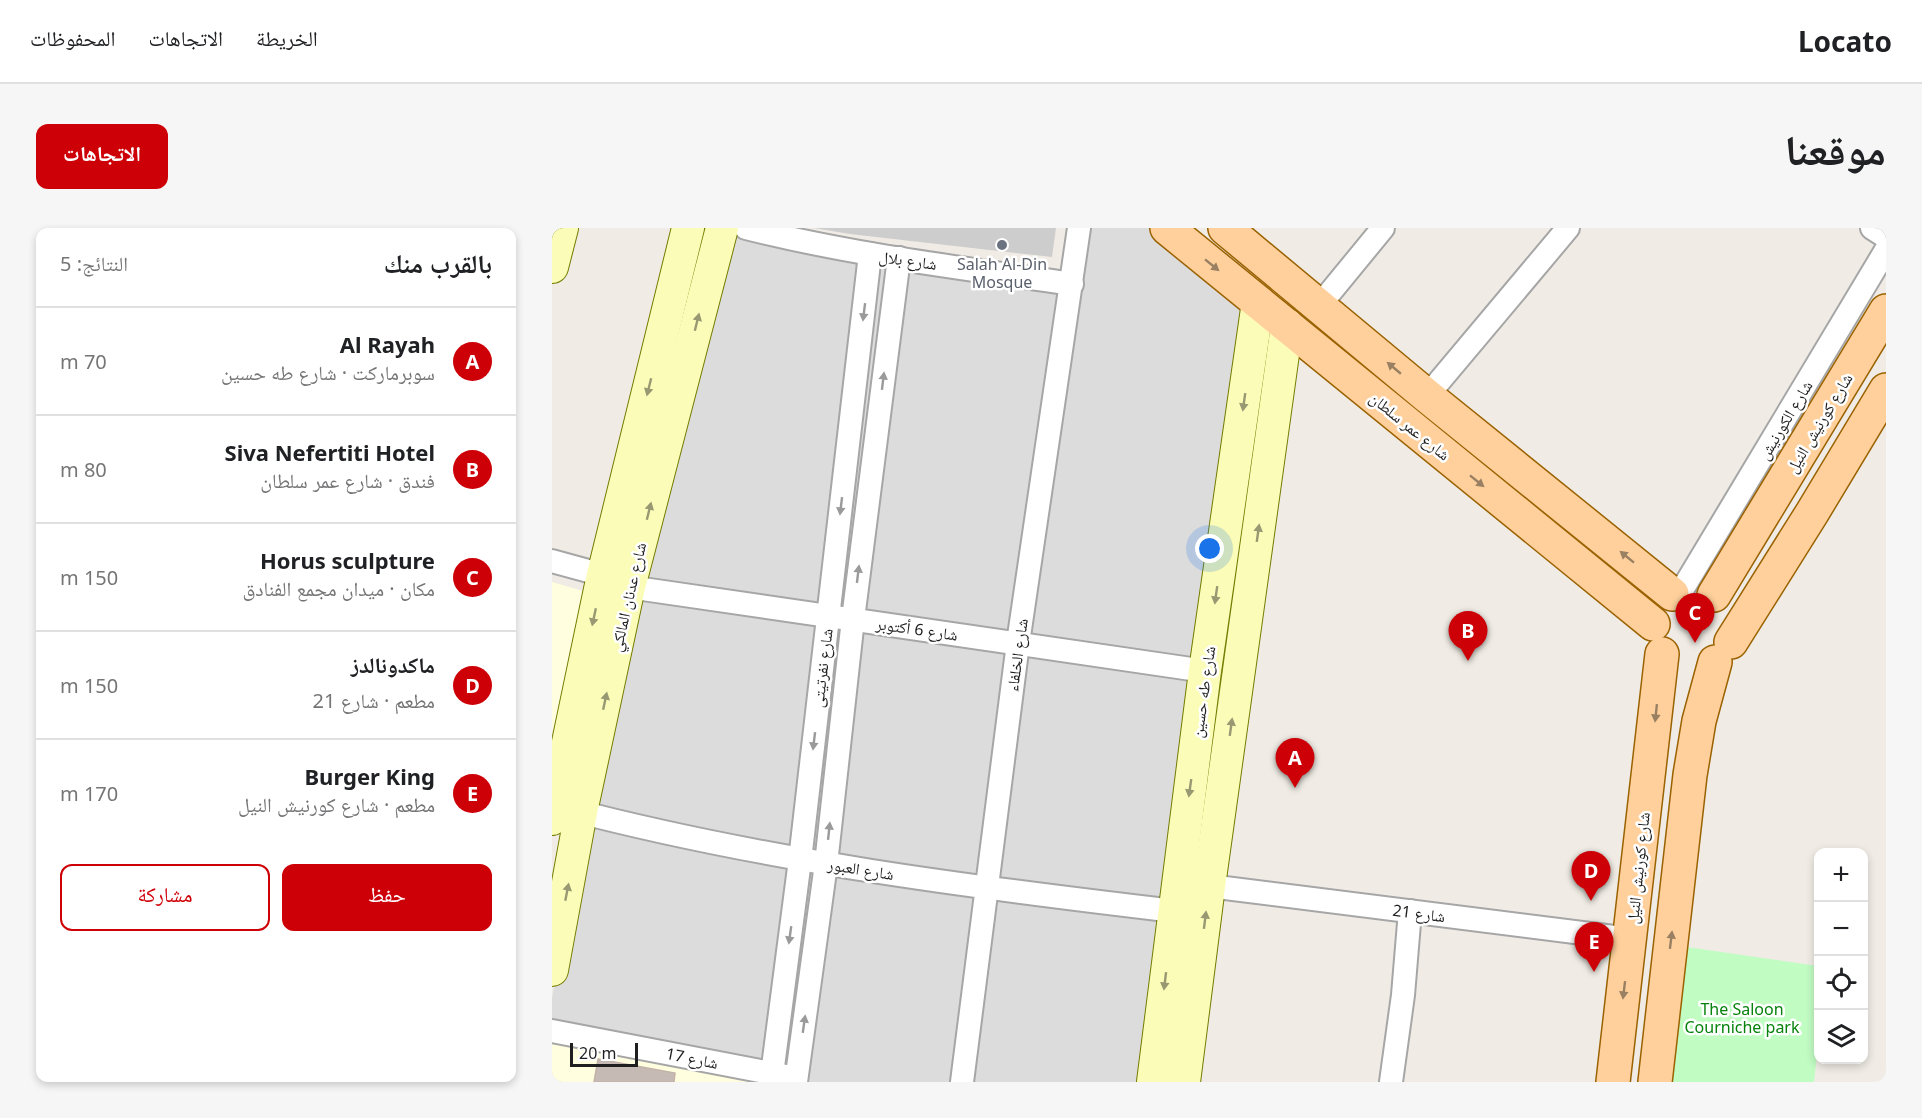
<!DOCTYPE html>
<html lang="ar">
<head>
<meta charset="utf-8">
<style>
	body { margin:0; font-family:"Noto Sans","Noto Naskh Arabic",sans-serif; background:#f6f6f6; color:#202124; direction:rtl }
	.controls { position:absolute; right:18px; bottom:18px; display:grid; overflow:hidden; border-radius:12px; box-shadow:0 3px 9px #0003 }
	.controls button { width:54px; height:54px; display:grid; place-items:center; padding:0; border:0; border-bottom:2px solid #e0e0e0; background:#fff; color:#202124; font:30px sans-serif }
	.scale { position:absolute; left:18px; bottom:15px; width:68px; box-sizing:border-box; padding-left:6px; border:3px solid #1f1f1f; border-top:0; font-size:16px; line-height:21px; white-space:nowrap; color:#1f1f1f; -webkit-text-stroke:4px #fff; paint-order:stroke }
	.you { position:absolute; left:658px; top:321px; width:21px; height:21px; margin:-15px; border:4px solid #fff; border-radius:50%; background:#1a73e8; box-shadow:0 0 0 9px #1a73e833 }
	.badge { display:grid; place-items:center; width:39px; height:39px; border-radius:50%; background:#ce0007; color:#fff; font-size:20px; font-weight:700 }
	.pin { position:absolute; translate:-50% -50px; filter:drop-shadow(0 2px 3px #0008) }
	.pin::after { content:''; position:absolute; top:32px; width:21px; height:18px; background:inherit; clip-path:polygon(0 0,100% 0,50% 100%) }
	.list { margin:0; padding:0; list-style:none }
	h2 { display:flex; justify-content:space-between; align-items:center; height:78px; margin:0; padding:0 24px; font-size:26px }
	h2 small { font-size:20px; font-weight:400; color:#757577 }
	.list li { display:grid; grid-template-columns:39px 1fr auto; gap:18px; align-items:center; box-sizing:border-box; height:108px; padding:0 24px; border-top:2px solid #e0e0e0 }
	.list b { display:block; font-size:22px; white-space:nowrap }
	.list p { margin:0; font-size:20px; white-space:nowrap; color:#757577 }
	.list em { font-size:20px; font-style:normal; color:#757577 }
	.actions { display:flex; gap:12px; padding:18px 24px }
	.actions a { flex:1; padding:14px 0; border:2px solid #ce0007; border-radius:12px; text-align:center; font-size:21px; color:#ce0007 }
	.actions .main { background:#ce0007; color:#fff }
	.icon { flex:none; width:33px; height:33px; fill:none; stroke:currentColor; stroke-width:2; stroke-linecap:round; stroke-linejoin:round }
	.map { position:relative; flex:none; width:1334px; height:854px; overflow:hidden; direction:ltr; border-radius:12px }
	header { display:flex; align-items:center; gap:36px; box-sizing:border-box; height:84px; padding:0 30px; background:#fff; border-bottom:2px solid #e0e0e0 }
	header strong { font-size:28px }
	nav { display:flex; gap:33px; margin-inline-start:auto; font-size:21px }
	.intro { display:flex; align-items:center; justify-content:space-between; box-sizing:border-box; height:144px; padding:0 36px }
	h1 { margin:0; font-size:42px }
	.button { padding:15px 27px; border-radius:12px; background:#ce0007; color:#fff; font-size:21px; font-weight:700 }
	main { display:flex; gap:36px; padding:0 36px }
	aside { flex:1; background:#fff; border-radius:12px; box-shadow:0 3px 9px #0003 }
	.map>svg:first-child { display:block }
	.residential { fill:#dddcdc }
	.education { fill:#fffedf }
	.religious { fill:#cdcdcd }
	.park { fill:#c1fcc3 }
	.building { fill:#c5bbb4; stroke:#c3b2a7; stroke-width:1.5 }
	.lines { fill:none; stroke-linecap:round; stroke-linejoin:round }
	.minor-casing { stroke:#a6a6a6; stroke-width:26 }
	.secondary-casing { stroke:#737c00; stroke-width:34 }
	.primary-casing { stroke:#9a6200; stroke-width:36 }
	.minor { stroke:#fff; stroke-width:22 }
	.secondary { stroke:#fbfcb7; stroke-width:32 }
	.primary { stroke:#ffd09b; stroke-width:33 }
	.oneway { fill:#9a8063 }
	.oneway2 { fill:#9a9a9a }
	.oneway3 { fill:#989973 }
	.worship-dot { fill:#6b7280; stroke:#fff; stroke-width:2 }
	.labels { text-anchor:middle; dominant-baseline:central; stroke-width:5; stroke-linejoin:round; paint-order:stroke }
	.street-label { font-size:16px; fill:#1f1f1f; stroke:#fff }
	.worship-label { font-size:16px; fill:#5b616d; stroke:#fff }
	.park-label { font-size:16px; fill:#07830d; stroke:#fff }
</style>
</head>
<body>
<header>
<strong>Locato</strong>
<nav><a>الخريطة</a><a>الاتجاهات</a><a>المحفوظات</a></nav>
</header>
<div class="intro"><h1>موقعنا</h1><a class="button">الاتجاهات</a></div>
<main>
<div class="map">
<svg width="1334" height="854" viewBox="0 0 1334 854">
	<rect width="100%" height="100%" fill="#f0ece5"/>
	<polygon class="residential" points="171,0 517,56 526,0 613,0 705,74 599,854 0,854 0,770 80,377"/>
	<g class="education">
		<polygon points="0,354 38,365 0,504"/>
		<polygon points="0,806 217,854 0,854"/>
	</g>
	<polygon class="religious" points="262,0 504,0 500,29 298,6"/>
	<polygon class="park" points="1135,719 1266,738 1266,818 1262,854 1119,854"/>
	<polygon class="building" points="46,831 123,845 122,854 42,854"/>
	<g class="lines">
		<defs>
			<g id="minor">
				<path d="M194 0C301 27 411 40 520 56"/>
				<polyline points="1320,0 1334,9"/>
				<polyline points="767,78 831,0"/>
				<polyline points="875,168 1016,0"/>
				<polyline points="0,333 51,347"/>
				<polyline points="77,359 653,443"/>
				<polyline points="1130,362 1334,22"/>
				<path d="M16 581C215 633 418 659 622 683"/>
				<polyline points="657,658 1078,711"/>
				<polyline points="0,803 234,848"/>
				<polyline points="219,854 248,632 318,26"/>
				<polyline points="244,854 274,636 301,391 347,30"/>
				<polyline points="410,854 466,415 527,0"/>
				<polyline points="839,854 851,767 858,683"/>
			</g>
			<g id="secondary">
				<polyline points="0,39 10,0"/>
				<polyline points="0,591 51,347 136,0"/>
				<polyline points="0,742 29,584 77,359 170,0"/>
				<polyline points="601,854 653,443 706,74"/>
				<polyline points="632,854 657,658 735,97"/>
			</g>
			<g id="primary">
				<polyline points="615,0 1101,396"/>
				<polyline points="673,0 875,168 1120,366"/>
				<polyline points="1162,367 1334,83"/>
				<polyline points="1179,414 1260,285 1334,162"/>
				<polyline points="1061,854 1110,426"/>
				<polyline points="1103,854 1138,547 1147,493 1163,434"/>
			</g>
		</defs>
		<use href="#minor" class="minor-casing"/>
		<use href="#secondary" class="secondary-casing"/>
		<use href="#primary" class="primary-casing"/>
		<use href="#minor" class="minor"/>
		<use href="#secondary" class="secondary"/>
		<use href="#primary" class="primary"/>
	</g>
	<defs><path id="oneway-solid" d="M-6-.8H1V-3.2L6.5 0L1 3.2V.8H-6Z" transform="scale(1.5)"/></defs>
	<g class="oneway">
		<use href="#oneway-solid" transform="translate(660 37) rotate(39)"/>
		<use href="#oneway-solid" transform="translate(842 140) rotate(-140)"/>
		<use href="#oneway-solid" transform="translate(925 253) rotate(39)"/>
		<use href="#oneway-solid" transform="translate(1075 329) rotate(-141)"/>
		<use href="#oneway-solid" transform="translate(1104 485) rotate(96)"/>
		<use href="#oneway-solid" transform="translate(1119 712) rotate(-83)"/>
		<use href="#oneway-solid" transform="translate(1072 762) rotate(97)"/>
	</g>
	<g class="oneway2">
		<use href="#oneway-solid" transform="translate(312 84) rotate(97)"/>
		<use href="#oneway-solid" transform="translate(331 153) rotate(-83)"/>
		<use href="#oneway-solid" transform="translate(289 278) rotate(97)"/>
		<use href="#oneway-solid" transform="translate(306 346) rotate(-83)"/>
		<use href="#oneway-solid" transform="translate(262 513) rotate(97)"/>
		<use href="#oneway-solid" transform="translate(277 603) rotate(-84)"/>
		<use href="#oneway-solid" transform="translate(238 707) rotate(98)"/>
		<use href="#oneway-solid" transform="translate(252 796) rotate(-82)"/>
	</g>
	<g class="oneway3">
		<use href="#oneway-solid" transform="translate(145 94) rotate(-76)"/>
		<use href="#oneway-solid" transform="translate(97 159) rotate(104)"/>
		<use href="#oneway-solid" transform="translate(692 174) rotate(98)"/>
		<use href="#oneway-solid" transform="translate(97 283) rotate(-76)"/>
		<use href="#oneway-solid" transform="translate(706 305) rotate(-82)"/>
		<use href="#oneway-solid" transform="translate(664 367) rotate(98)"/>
		<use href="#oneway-solid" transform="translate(42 389) rotate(102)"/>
		<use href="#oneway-solid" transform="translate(53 473) rotate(-78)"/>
		<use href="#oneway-solid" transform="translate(679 499) rotate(-82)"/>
		<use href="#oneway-solid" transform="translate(638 560) rotate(98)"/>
		<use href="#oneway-solid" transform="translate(15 664) rotate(-79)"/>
		<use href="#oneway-solid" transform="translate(653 692) rotate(-83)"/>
		<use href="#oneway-solid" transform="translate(613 753) rotate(97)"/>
	</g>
	<circle class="worship-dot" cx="450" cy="17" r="6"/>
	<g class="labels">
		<g class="street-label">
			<text transform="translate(356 32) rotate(8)">شارع بلال</text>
			<text transform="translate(1233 192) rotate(-59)">شارع الكورنيش</text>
			<text transform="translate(1267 195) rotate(-59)">شارع كورنيش النيل</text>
			<text transform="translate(858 198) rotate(39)">شارع عمر سلطان</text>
			<text transform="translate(76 369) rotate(-77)">شارع عدنان المالكي</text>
			<text transform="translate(365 401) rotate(8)">شارع 6 أكتوبر</text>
			<text transform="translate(465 427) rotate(-82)">شارع الخلفاء</text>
			<text transform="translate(270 440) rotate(-83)">شارع نفرتيتى</text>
			<text transform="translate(651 464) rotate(-82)">شارع طه حسين</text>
			<text transform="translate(1086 640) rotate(-84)">شارع كورنيش النيل</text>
			<text transform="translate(309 641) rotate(9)">شارع العبور</text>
			<text transform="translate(867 685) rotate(7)">شارع 21</text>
			<text transform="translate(140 830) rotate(11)">شارع 17</text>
		</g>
		<g class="worship-label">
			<text x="450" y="36">Salah Al-Din<tspan x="450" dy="18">Mosque</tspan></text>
		</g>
		<g class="park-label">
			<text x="1190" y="781">The Saloon<tspan x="1190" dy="18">Courniche park</tspan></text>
		</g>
	</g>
</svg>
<div class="controls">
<button>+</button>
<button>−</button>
<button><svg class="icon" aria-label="locate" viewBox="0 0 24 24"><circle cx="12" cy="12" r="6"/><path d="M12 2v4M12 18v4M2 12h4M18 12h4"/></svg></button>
<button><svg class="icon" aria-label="layers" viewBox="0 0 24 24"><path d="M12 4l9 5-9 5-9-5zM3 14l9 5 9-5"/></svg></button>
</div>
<div class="scale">20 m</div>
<div class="you"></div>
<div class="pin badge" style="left:743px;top:560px">A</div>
<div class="pin badge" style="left:916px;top:433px">B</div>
<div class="pin badge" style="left:1143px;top:415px">C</div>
<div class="pin badge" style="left:1039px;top:673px">D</div>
<div class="pin badge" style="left:1042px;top:744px">E</div>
</div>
<aside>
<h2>بالقرب منك<small>النتائج: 5</small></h2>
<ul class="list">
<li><span class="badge">A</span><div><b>Al Rayah</b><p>سوبرماركت · شارع طه حسين</p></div><em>70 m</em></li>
<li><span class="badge">B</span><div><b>Siva Nefertiti Hotel</b><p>فندق · شارع عمر سلطان</p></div><em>80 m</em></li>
<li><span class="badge">C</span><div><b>Horus sculpture</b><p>مكان · ميدان مجمع الفنادق</p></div><em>150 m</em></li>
<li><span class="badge">D</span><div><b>ماكدونالدز</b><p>مطعم · شارع 21</p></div><em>150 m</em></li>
<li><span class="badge">E</span><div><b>Burger King</b><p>مطعم · شارع كورنيش النيل</p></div><em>170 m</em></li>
</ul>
<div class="actions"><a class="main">حفظ</a><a>مشاركة</a></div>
</aside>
</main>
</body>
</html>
